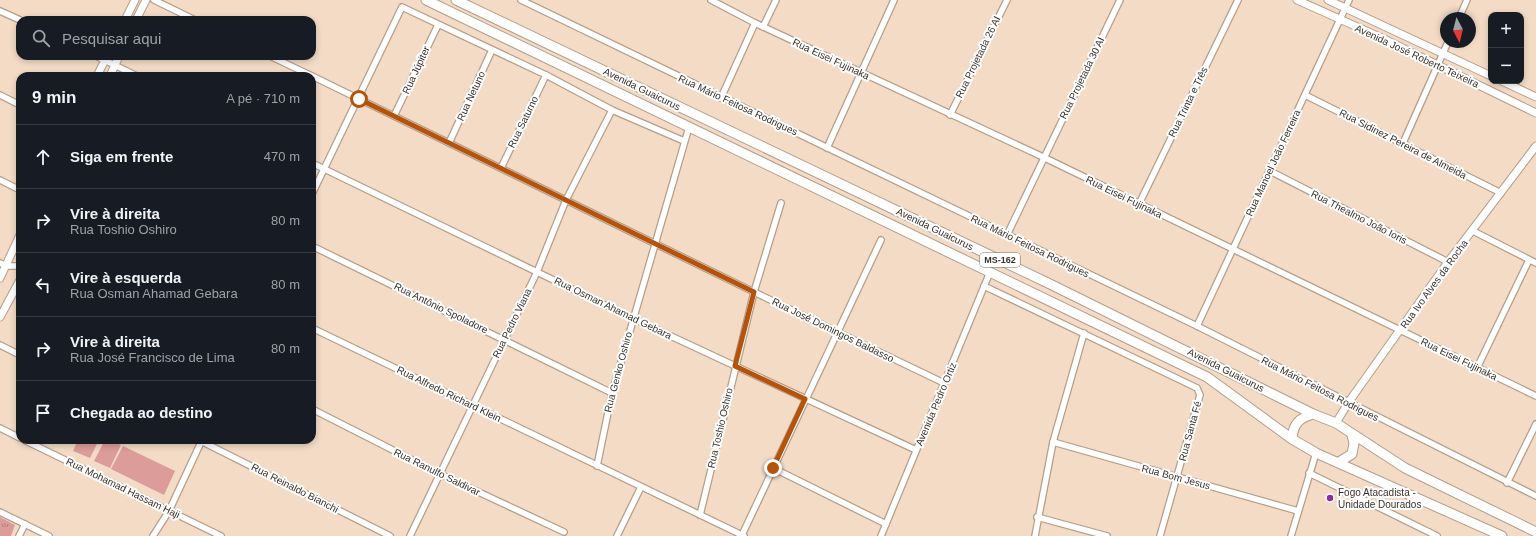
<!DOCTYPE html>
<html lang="pt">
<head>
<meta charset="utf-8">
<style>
	body { margin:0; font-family:Helvetica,sans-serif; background:#242831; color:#f1f3f6 }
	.controls { position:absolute; right:12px; top:12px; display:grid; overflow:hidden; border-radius:8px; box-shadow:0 2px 6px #0003 }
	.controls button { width:36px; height:36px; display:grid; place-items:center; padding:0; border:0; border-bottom:1px solid #363941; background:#171b24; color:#f1f3f6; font:20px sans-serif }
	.compass { position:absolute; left:1440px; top:12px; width:36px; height:36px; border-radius:50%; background:#171b24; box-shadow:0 2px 6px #0003; rotate:173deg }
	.stop { position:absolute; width:12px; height:12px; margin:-9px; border:3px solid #b45309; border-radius:50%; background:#fff }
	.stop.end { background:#b45309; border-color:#fff; box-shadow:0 1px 4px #0008 }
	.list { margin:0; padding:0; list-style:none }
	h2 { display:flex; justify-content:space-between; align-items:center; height:52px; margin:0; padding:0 16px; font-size:17px }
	h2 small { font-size:13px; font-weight:400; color:#9ea1a6 }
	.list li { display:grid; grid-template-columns:26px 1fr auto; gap:12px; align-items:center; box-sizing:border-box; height:64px; padding:0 16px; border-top:1px solid #363941 }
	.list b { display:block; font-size:15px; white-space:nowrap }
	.list p { margin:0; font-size:13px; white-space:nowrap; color:#9ea1a6 }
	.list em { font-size:13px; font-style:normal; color:#9ea1a6 }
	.icon { flex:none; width:22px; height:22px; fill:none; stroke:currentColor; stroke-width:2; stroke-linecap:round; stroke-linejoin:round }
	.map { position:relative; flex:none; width:1536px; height:536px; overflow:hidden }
	.search { position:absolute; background:#171b24; box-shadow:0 2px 6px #0003; left:16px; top:16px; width:300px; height:44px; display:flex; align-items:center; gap:10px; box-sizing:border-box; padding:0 14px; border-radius:12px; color:#9ea1a6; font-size:15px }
	.panel { position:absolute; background:#171b24; box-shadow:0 2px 6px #0003; left:16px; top:72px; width:300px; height:372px; border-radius:12px }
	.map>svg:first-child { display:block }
	.park { fill:url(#park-tufts) }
	.pitch { fill:#dc9c99 }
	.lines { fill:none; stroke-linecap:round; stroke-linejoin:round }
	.minor-casing { stroke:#b59e8a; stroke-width:8 }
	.tertiary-casing { stroke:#b59e8a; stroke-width:9 }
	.primary-casing { stroke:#b59e8a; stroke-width:11 }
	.minor { stroke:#fff; stroke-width:5.5 }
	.tertiary { stroke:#fff; stroke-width:7 }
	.primary { stroke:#fff; stroke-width:9 }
	.route { stroke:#b45309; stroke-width:5 }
	.poi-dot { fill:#892e9a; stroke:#fff; stroke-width:1.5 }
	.labels { text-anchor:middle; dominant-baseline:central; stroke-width:4; stroke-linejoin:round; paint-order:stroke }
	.shield { fill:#fff; stroke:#756f69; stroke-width:1 }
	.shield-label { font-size:9px; font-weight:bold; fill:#3a3129 }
	.street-label { font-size:10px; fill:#3a3129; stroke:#fff }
	.poi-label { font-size:10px; fill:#3a3129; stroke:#fff; text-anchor:start }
</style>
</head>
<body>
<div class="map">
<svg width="1536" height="536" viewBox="0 0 1536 536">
	<defs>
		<pattern id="park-tufts" width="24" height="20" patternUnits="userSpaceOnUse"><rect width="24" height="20" fill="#dc9c99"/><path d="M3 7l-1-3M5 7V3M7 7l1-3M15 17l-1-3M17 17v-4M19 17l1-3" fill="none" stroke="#b3807d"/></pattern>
	</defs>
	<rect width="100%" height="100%" fill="#f3dbc6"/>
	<polygon class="park" points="0,517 15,525 11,536 0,536"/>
	<g class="pitch">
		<polygon points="78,440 99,440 90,458 73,451"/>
		<polygon points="105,440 110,440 121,445 110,468 94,461"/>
		<polygon points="123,446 175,471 164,495 111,469"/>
	</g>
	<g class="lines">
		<defs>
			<g id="minor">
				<polyline points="154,0 195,20"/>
				<polyline points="521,0 1197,326 1536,496"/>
				<polyline points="711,0 755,23 1043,157 1536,396"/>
				<polyline points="0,11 20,20"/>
				<polyline points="1459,18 1467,0"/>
				<polyline points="763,27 776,0"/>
				<polyline points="96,56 137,76"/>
				<polyline points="270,56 312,76"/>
				<polyline points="312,76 754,292 944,383"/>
				<polyline points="0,95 20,105"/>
				<polyline points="1305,95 1501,193"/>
				<polyline points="721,98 755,23"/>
				<polyline points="950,115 1007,0"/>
				<polyline points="394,116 438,25"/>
				<polyline points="449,143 492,50"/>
				<polyline points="1403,143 1448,42"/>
				<polyline points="827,148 894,0"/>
				<polyline points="312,163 632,318 916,450"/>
				<polyline points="501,168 546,75"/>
				<polyline points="1270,171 1448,262"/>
				<polyline points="0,180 20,190"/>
				<polyline points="312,194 402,7 546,75 612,110 684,141"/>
				<polyline points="1139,204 1238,0"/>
				<polyline points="1473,231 1536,263"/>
				<polyline points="1007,235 1120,0"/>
				<polyline points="312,246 612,393"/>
				<polyline points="0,263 6,266 20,266"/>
				<polyline points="984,286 1197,388 1200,395 1160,536"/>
				<polyline points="1197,326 1349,0"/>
				<polyline points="312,328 744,536"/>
				<polyline points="0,345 20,355"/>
				<polyline points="1477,368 1529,260"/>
				<polyline points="312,409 440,474 564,532"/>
				<polyline points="0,428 20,438"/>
				<polyline points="24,440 221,536"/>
				<polyline points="199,440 390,536"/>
				<polyline points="1053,442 1298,511"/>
				<polyline points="597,466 612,393 689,127"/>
				<polyline points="773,468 886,524"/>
				<polyline points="1309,473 1437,536"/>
				<polyline points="1507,483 1536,424"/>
				<polyline points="0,512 49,536"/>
				<polyline points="700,515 754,292 781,203"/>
				<polyline points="1037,517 1107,536"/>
				<polyline points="742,535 881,240"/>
				<polyline points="19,536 25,524"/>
				<polyline points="153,536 169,511 202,440"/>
				<polyline points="410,536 537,272 566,200 612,110"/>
				<polyline points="617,536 641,487"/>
				<polyline points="881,536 990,272"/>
				<polyline points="1035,536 1053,442 1084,333"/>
				<polyline points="1291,536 1316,453"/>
			</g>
			<g id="tertiary">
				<polyline points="1297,0 1382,38 1536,113"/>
				<polyline points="1328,0 1491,76"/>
				<polyline points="125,20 135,0"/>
				<polyline points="136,20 146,0"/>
				<polyline points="97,76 107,56"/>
				<polyline points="110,76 119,56"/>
				<polyline points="1502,81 1536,97"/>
				<polyline points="0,278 20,235"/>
				<polyline points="0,317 20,280"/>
				<polyline points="1336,423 1348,403 1448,262 1536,146"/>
			</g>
			<g id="primary">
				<polyline points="426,0 1207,377 1292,439 1316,453 1502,536"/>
				<polyline points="456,0 1050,284 1313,414 1336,423 1405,468 1536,532"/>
				<path d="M1292 439C1293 424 1299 418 1313 414"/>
				<polyline points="1339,462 1352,454 1354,443 1352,435"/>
			</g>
		</defs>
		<use href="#minor" class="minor-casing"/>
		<use href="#tertiary" class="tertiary-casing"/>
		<use href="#primary" class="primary-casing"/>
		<use href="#minor" class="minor"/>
		<use href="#tertiary" class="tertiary"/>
		<use href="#primary" class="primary"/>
	</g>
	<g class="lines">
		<polyline class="route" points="359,99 754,292 735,366 805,399 773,468"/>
	</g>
	<circle class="poi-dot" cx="1330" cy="498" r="4"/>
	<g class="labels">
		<rect class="shield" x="980" y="253" width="40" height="14" rx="3"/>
		<g class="shield-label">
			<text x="1000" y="260">MS-162</text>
		</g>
		<g class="street-label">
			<text transform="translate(1417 56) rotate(25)">Avenida José Roberto Teixeira</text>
			<text transform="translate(978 57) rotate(-64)">Rua Projetada 26 AI</text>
			<text transform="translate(831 59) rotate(25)">Rua Eisei Fujinaka</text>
			<text transform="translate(416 70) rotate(-65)">Rua Júpiter</text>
			<text transform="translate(1082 78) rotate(-64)">Rua Projetada 30 AI</text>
			<text transform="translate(642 89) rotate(26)">Avenida Guaicurus</text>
			<text transform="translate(471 96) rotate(-65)">Rua Netuno</text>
			<text transform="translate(1188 102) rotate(-64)">Rua Trinta e Três</text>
			<text transform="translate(738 105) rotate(25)">Rua Mário Feitosa Rodrigues</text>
			<text transform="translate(523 122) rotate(-64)">Rua Saturno</text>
			<text transform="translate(1403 144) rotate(27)">Rua Sidinez Pereira de Almeida</text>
			<text transform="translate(1273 163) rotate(-65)">Rua Manoel João Ferreira</text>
			<text transform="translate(1124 197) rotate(26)">Rua Eisei Fujinaka</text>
			<text transform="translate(1359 217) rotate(27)">Rua Thealmo João Ioris</text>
			<text transform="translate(935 229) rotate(26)">Avenida Guaicurus</text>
			<text transform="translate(1030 246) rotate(26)">Rua Mário Feitosa Rodrigues</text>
			<text transform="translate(1434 284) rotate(-54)">Rua Ivo Alves da Rocha</text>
			<text transform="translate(441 308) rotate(26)">Rua Antônio Spoladore</text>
			<text transform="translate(613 308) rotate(26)">Rua Osman Ahamad Gebara</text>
			<text transform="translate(512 323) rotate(-64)">Rua Pedro Viana</text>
			<text transform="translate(833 330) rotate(26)">Rua José Domingos Baldasso</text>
			<text transform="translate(1459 359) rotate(26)">Rua Eisei Fujinaka</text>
			<text transform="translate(1226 370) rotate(27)">Avenida Guaicurus</text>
			<text transform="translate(618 372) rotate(-75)">Rua Genko Oshiro</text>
			<text transform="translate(1320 389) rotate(27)">Rua Mário Feitosa Rodrigues</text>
			<text transform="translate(449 394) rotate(26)">Rua Alfredo Richard Klein</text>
			<text transform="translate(936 404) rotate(-67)">Avenida Pedro Ortiz</text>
			<text transform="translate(720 428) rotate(-77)">Rua Toshio Oshiro</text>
			<text transform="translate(1190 431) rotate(-75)">Rua Santa Fé</text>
			<text transform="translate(437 472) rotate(26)">Rua Ranulfo Saldivar</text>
			<text transform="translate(1176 477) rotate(15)">Rua Bom Jesus</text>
			<text transform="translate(123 488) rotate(26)">Rua Mohamad Hassam Haji</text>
			<text transform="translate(295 488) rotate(27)">Rua Reinaldo Bianchi</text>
		</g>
		<g class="poi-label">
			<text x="1338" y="492">Fogo Atacadista -<tspan x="1338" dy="12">Unidade Dourados</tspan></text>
		</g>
	</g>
</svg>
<div class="controls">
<button>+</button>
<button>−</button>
</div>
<svg class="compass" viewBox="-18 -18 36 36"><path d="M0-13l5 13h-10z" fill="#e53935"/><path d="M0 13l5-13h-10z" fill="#9ea1a6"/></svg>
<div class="stop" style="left:359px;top:99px"></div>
<div class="stop end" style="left:773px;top:468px"></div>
<div class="search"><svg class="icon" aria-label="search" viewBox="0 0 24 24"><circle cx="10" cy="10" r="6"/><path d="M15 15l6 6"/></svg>Pesquisar aqui</div>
<section class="panel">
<h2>9 min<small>A pé · 710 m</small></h2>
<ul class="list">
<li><svg class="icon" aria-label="ahead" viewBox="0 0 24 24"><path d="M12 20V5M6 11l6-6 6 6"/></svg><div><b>Siga em frente</b></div><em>470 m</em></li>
<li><svg class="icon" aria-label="right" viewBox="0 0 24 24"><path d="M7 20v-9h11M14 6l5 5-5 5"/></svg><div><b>Vire à direita</b><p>Rua Toshio Oshiro</p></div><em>80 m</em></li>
<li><svg class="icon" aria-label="left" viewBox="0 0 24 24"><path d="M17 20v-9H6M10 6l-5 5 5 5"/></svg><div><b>Vire à esquerda</b><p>Rua Osman Ahamad Gebara</p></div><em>80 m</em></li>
<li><svg class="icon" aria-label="right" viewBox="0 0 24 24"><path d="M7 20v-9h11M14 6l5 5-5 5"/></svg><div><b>Vire à direita</b><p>Rua José Francisco de Lima</p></div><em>80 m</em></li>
<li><svg class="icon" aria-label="arrive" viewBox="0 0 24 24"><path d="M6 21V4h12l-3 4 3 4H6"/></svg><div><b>Chegada ao destino</b></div></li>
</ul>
</section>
</div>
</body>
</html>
